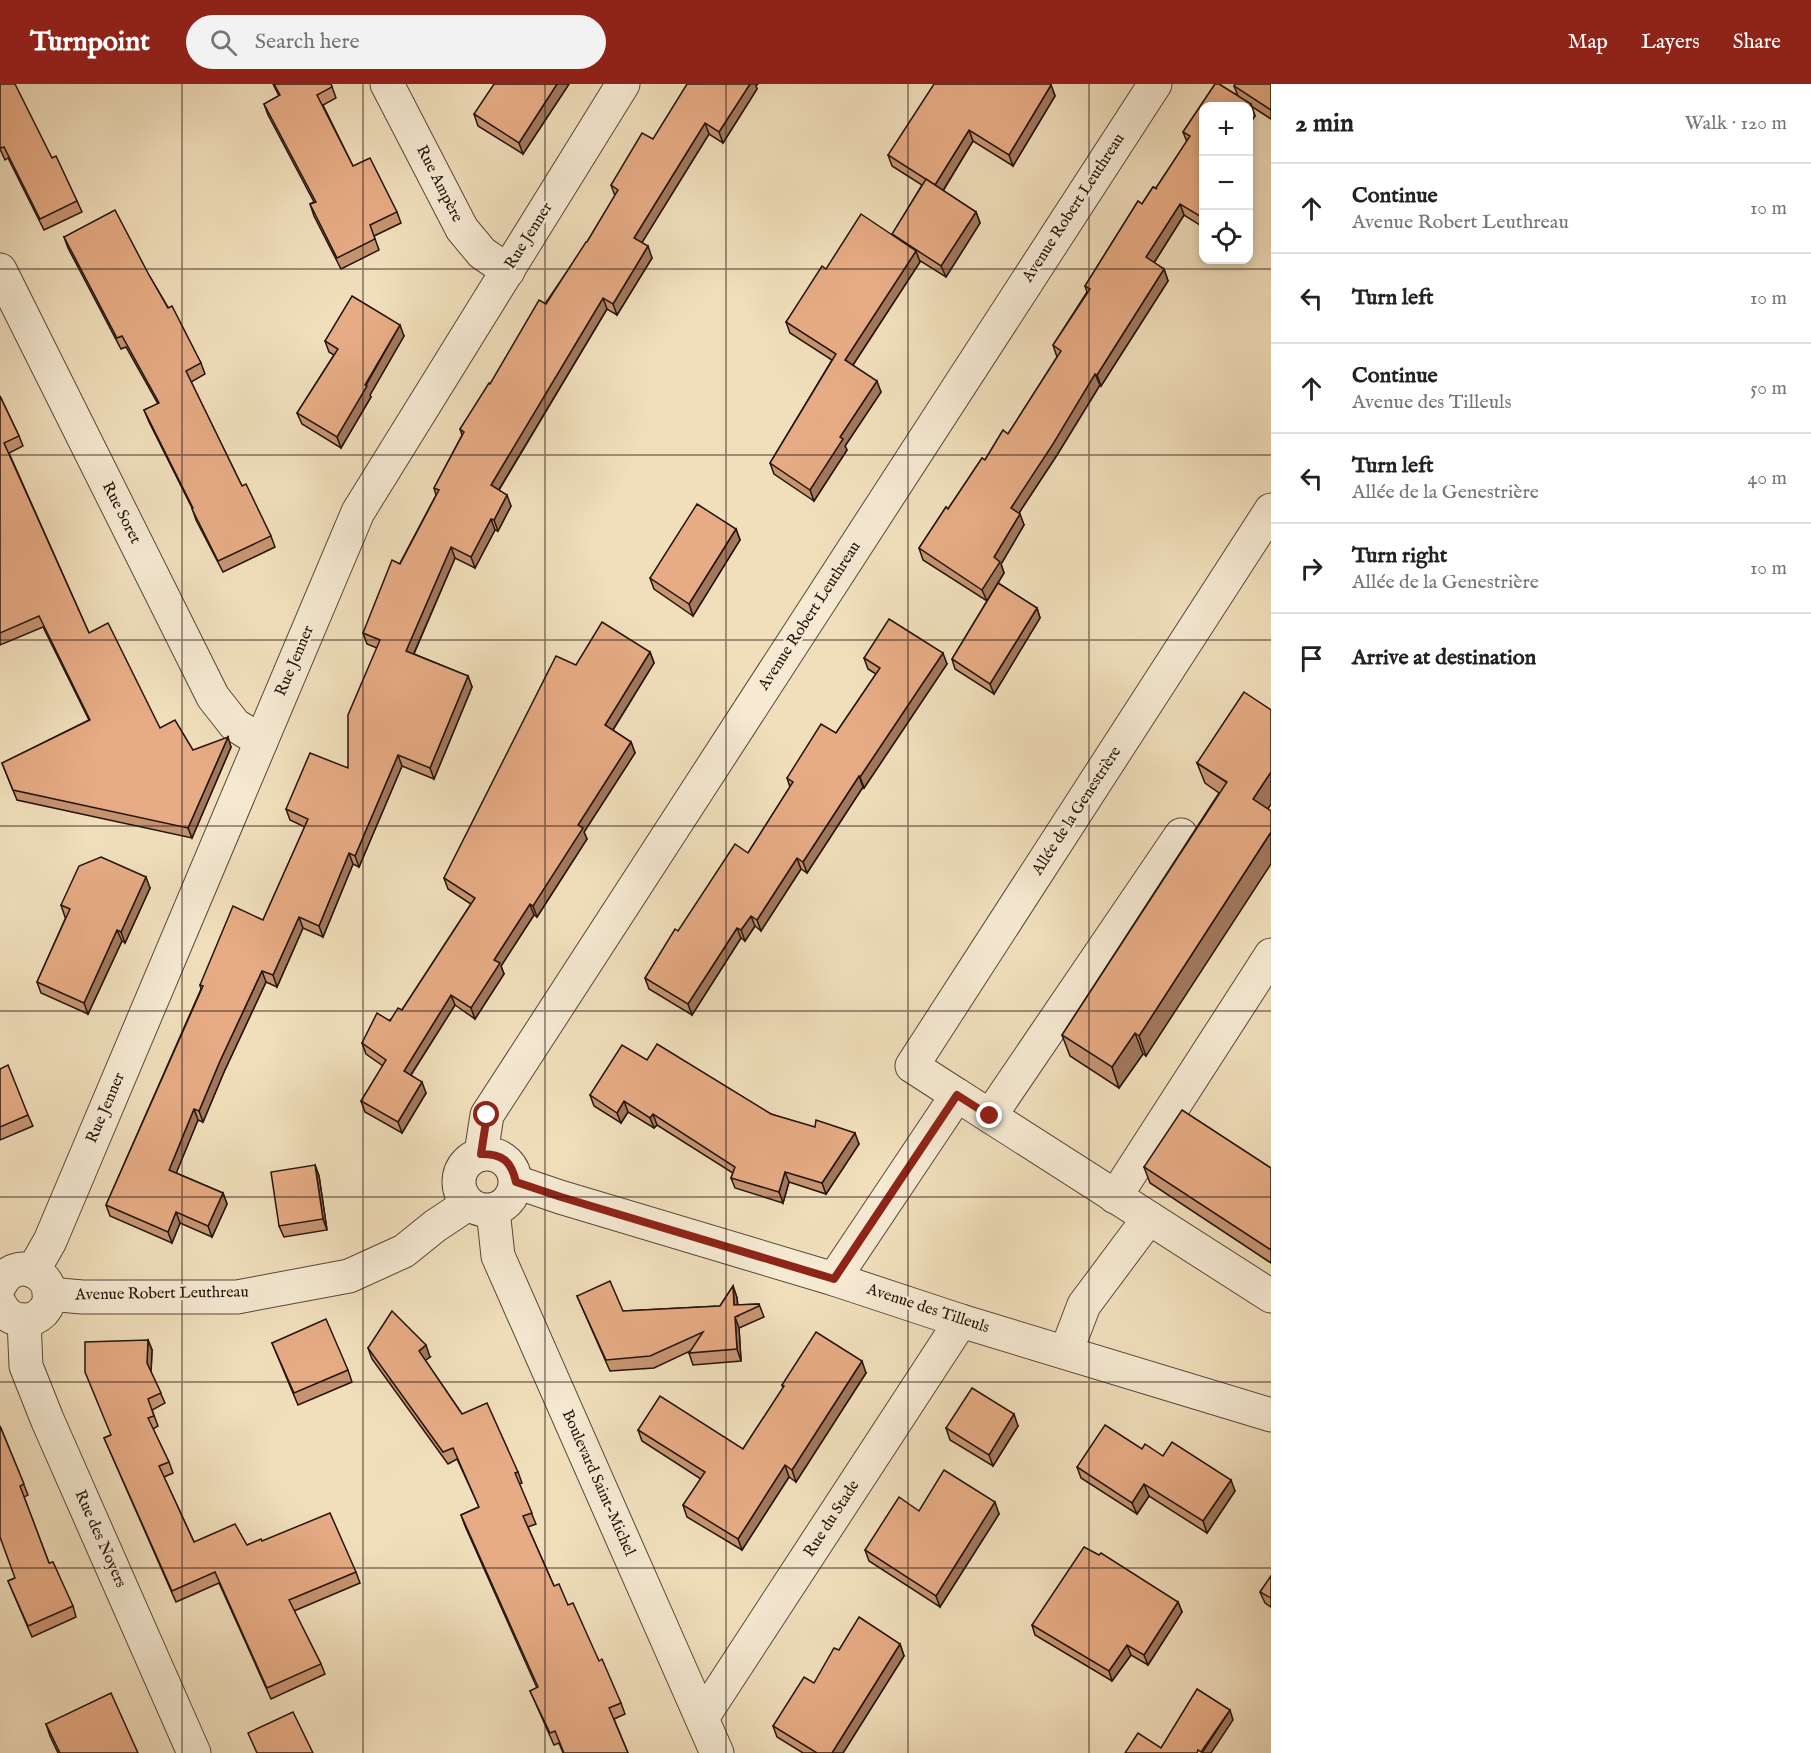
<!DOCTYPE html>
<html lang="en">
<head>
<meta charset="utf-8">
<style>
	body { margin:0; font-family:"IM FELL English",serif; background:#f2f2f2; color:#222 }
	.controls { position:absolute; right:18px; top:18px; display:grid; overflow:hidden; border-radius:12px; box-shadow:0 3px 9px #0003 }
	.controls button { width:54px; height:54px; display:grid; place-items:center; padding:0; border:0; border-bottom:2px solid #e0e0e0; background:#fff; color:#222; font:30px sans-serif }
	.stop { position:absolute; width:18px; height:18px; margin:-14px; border:4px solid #8f2418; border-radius:50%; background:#fff }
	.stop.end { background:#8f2418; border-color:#fff; box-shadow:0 2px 6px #0008 }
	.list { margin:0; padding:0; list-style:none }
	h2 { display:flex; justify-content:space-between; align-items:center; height:78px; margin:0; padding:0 24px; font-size:26px }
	h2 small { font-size:20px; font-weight:400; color:#767676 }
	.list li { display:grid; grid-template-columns:39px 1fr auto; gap:18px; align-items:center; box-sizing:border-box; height:90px; padding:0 24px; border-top:2px solid #e0e0e0 }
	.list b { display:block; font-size:22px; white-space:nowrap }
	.list p { margin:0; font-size:20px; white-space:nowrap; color:#767676 }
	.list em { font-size:20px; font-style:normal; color:#767676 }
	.icon { flex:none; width:33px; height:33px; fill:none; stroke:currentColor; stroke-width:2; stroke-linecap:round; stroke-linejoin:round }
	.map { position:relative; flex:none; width:1271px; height:1669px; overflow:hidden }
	header { display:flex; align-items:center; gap:36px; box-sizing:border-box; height:84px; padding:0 30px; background:#8f2418; color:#fff }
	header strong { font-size:28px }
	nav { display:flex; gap:33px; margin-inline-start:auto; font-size:21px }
	.search { width:420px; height:54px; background:#f2f2f2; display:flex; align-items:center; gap:15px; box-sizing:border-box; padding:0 21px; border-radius:33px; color:#767676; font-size:22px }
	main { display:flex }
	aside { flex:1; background:#fff }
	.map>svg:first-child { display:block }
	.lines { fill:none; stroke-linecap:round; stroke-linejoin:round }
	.minor-casing { stroke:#57473a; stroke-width:35 }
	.minor { stroke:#f6ead3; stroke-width:33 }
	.wall { fill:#c79472; stroke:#24140e; stroke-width:1.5 }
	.shaded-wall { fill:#a2785d; stroke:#24140e; stroke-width:1.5 }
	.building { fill:#e7ac85; stroke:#24140e; stroke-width:1.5 }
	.route { stroke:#8f2418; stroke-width:8 }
	.grid { fill:none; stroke:#24140e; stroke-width:1.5; stroke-opacity:0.55 }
	.labels { text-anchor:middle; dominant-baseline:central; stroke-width:5; stroke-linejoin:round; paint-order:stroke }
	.street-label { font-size:16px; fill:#24140e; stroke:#f6ead3 }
</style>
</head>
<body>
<header>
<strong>Turnpoint</strong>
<div class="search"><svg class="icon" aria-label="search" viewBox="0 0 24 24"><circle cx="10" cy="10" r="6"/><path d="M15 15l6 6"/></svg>Search here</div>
<nav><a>Map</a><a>Layers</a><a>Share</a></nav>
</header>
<main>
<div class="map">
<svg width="1271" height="1669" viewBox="0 0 1271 1669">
	<rect width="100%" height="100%" fill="#f1dfbc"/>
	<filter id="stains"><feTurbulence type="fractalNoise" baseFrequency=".00333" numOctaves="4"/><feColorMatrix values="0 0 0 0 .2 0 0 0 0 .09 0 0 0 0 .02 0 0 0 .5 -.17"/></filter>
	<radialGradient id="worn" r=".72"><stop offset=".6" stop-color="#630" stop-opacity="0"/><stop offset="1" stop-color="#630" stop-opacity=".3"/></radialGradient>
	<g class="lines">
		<defs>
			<g id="minor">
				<polyline points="387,0 462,145 482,169 508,187"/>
				<polyline points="0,186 213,613 235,641 261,657"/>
				<polyline points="957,1011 1271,1212"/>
				<polyline points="990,1032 1181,751"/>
				<circle cx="487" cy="1098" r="28"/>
				<polyline points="481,1070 487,1031 1155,0"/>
				<polyline points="516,1098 560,1113 834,1195 961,1237 1271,1331"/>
				<polyline points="1115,1113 1271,871"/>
				<polyline points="493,1126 498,1172 717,1669"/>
				<polyline points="33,1187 50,1157 358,428 623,0"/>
				<polyline points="834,1195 957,1011 912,982 1271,426"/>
				<path d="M0 1201C18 1164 68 1199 43 1228 37 1234 30 1237 22 1236 11 1235 4 1229 0 1220"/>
				<polyline points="49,1210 82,1213 237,1213 349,1192 404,1167 435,1142 468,1120"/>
				<polyline points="24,1236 26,1282 47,1335 194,1669"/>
				<polyline points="1066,1268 1084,1221 1149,1134"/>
				<polyline points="702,1634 961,1237"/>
			</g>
		</defs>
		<use href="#minor" class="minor-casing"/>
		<use href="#minor" class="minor"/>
	</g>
	<g class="wall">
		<polygon points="0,0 52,74 77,117 82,128 44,146 8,74 5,76 0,65"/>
		<polygon points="273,0 331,0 336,14 323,21 353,82 397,128 401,139 374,152 379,166 341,185 314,132 310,120 314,118 268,31 264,20 279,12"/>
		<polygon points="569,0 523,70 478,42 474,30"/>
		<polygon points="1215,0 1219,0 1238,12 1234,2 1235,0 1271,0 1271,35 1251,22 1255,32 1248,42 1248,22 1203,22 1203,143 1184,131 1154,179 1164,185 1168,197 1101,302 1100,301 1057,371 1019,429 1024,441 1001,480 1004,489 998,499 1037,524 1040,534 994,610 955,585 952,575 990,512 987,517 923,476 919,464 946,423 948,425 982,374 985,376 1003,346 1008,350 1057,273 1053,261 1087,208 1085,202 1138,117 1142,120 1153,103 1156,104 1187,58 1183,48"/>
		<polygon points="1051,1 1055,12 1013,82 973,57 943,107 976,128 980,139 946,193 919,176 920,178 853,281 881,308 845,362 847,366 814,417 774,390 770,379 832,276 790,249 786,238 826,185 892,151 922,101 892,82 888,71"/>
		<polygon points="756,2 757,5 723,59 709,50 642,158 652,174 617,231 607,225 499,406 511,422 498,447 495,446 475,484 455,474 414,570 468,592 472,603 434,695 402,682 359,783 353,780 323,853 303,844 277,903 266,898 224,988 203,1038 198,1036 176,1089 223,1109 227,1120 212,1153 180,1139 172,1159 110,1132 106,1121 201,905 200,901 263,836 305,743 290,736 286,725 348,684 377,564 367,560 363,549 436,411 434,404 462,351 460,345 587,158 615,112 611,101 653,55"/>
		<polygon points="64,153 149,191 201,279 205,290 191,298 242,402 271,452 275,463 223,488 196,436 192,424 149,338 144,326 158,320 126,263 121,265 68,164"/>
		<polygon points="404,252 370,311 371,313 341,364 302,340 297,329 334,271 329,268 325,257"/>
		<polygon points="0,312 19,352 23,362 9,369 89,549 160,644 193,666 231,663 192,754 17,716 2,679 89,636 43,543 0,561"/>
		<polygon points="736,445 740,456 693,532 654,505 650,494"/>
		<polygon points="650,568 654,579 613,646 631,658 635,669 584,748 587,755 537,833 534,831 501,882 504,890 475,935 455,921 411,991 426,1009 402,1049 365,1028 361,1017 383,982 366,970 362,959 402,926 471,820 448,805 444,794 576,581"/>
		<polygon points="864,574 947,580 864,704 863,703 807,789 801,785 761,847 755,842 745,857 741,854 692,931 649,905 645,894 678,847 748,769 790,703 787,694 836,649 876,590 868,585"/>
		<polygon points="1197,679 1268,725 1146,972 1143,970 1119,1004 1070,972 1062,951 1219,709 1205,699"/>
		<polygon points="150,804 125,859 122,857 88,930 41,909 37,898 66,833 65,833 61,821"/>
		<polygon points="647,976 771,1030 859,1060 826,1110 789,1098 783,1119 735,1104 731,1094 733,1089 657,1041 654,1044 628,1028 621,1039 594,1022 590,1011"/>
		<polygon points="0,985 28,1031 33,1042 0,1056"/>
		<polygon points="315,1081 319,1092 327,1146 284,1153 279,1142"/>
		<polygon points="1144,1083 1271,1084 1271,1179 1150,1099"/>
		<polygon points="733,1202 737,1214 738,1221 759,1220 764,1233 739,1244 741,1277 693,1281 689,1269 690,1267 654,1284 610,1287 577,1212 623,1227 720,1222"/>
		<polygon points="148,1256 152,1266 151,1288 165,1319 152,1326 158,1342 153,1345 169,1378 173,1389 164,1393 194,1458 247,1461 262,1457 356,1488 360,1499 294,1527 321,1580 325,1590 271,1615 219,1499 176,1518 104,1354 111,1351"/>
		<polygon points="272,1259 348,1286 352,1298 298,1321"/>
		<polygon points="368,1264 430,1273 425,1276 462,1330 518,1388 522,1399 519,1400 536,1440 528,1443 554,1502 568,1521 599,1577 621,1619 625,1630 614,1635 628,1669 563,1669 559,1659 554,1661 535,1618 530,1607 537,1604 465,1442 461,1431 479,1423 457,1375 448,1380 372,1275"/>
		<polygon points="866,1289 796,1398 789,1393 742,1466 687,1433 683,1421 701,1395 642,1357 638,1346 743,1365 783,1304 782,1301"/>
		<polygon points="0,1342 28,1411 24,1413 49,1479 73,1522 76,1533 32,1553 8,1497 15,1494"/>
		<polygon points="1018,1342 993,1382 950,1356 946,1344"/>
		<polygon points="1142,1365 1163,1372 1235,1407 1207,1449 1149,1412 1137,1430 1081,1394 1077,1383"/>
		<polygon points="919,1427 999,1430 940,1523 869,1477 865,1466"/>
		<polygon points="1271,1492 1271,1523 1265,1519 1260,1508"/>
		<polygon points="1178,1518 1182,1528 1148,1581 1131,1571 1112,1597 1035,1551 1032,1541"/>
		<polygon points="900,1560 904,1572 843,1669 803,1669 777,1653 773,1642 814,1599"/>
		<polygon points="46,1640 138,1669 58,1669 50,1652"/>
	</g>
	<g class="shaded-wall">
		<polygon points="557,0 569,0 523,70 519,59"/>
		<polygon points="750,0 758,0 756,2 757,5 723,59 719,48"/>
		<polygon points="1051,1 1055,12 1013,82 1009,71"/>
		<polygon points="1251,20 1255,32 1248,42 1248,24"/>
		<polygon points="705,39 709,50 638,165 634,154"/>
		<polygon points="969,46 973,57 939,113 935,101"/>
		<polygon points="1180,120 1184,131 1150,185 1146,173"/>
		<polygon points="976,128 980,139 946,193 941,182"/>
		<polygon points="648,162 652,174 617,231 613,220"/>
		<polygon points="916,167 920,178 849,287 845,276"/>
		<polygon points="1164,185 1168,197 1101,302 1097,291"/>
		<polygon points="603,214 607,225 495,412 491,401"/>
		<polygon points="400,241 404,252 370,311 371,313 341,364 337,353"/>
		<polygon points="1095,290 1100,301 1057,371 1015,435 1011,424"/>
		<polygon points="877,297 881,308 845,362 847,366 814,417 810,406 840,353"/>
		<polygon points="507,411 511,422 498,447 494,436"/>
		<polygon points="1020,430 1024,441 1001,480 1004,489 987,517 982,506 994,473"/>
		<polygon points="491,435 495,446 475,484 471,473"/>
		<polygon points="736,445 740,456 693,532 689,520"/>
		<polygon points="451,463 455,474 410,578 406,567"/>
		<polygon points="1037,524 1040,534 994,610 990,600"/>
		<polygon points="650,568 654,579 609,652 605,641"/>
		<polygon points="943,569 947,580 864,704 860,693"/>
		<polygon points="468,592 472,603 434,695 430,684"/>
		<polygon points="228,653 231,663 192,754 188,744"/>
		<polygon points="631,658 635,669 584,748 587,755 537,833 533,822 578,741"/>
		<polygon points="398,671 402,682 359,783 355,772"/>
		<polygon points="1271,688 1271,720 1261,736 1253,715"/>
		<polygon points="859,692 863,703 807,789 803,778"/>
		<polygon points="1271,748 1271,780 1146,972 1139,952"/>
		<polygon points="349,769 353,780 323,853 319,842"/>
		<polygon points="797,774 801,785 761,847 757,836"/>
		<polygon points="146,793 150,804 125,859 121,848"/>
		<polygon points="530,820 534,831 501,882 504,890 475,935 471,924 494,876"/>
		<polygon points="751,832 755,842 745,857 741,846"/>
		<polygon points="299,833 303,844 277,903 273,891"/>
		<polygon points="737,844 741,854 692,931 688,920"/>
		<polygon points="117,846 122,857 88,930 84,919"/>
		<polygon points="262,887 266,898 224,988 203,1038 199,1027 220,977"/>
		<polygon points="451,911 455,921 407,997 404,987"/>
		<polygon points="1135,949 1143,970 1119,1004 1112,983"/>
		<polygon points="422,998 426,1009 402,1049 398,1038"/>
		<polygon points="624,1017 628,1028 621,1039 617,1029"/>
		<polygon points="194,1025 198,1036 173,1097 169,1086"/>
		<polygon points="653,1030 657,1041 654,1044 650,1034"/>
		<polygon points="855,1049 859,1060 826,1110 822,1099"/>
		<polygon points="315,1081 319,1092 327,1146 323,1135"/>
		<polygon points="785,1088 789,1098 783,1119 779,1108"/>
		<polygon points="223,1109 227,1120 212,1153 208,1142"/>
		<polygon points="176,1128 180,1139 172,1159 168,1148"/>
		<polygon points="733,1202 737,1214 738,1233 734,1221"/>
		<polygon points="735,1233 739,1244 741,1277 737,1265"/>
		<polygon points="148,1256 152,1266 151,1290 147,1279"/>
		<polygon points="426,1261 430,1273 423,1278 419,1267"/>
		<polygon points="862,1277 866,1289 796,1398 792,1386"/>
		<polygon points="1014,1330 1018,1342 993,1382 989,1371"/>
		<polygon points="785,1381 789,1393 742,1466 738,1455"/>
		<polygon points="1231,1396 1235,1407 1207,1449 1203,1437"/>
		<polygon points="1144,1400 1149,1412 1137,1430 1132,1419"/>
		<polygon points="995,1418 999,1430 940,1523 936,1512"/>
		<polygon points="1178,1518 1182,1528 1148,1581 1144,1571"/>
		<polygon points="900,1560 904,1572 843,1669 832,1669"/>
		<polygon points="1127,1561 1131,1571 1112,1597 1109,1587"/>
		<polygon points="1230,1626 1233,1636 1211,1669 1202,1669"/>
	</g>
	<g class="building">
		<polygon points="0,0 15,0 52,74 56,72 77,117 40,135 4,63 1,64 0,62"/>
		<polygon points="274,0 331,0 332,3 317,11 353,82 370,74 397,128 370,141 375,155 337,174 310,120 316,118 264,20 280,11"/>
		<polygon points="494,0 557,0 519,59 474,30"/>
		<polygon points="687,0 750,0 719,48 705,39 634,154 648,162 613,220 603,214 491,401 507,411 494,436 491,435 471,473 451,463 406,567 468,592 430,684 398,671 355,772 349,769 319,842 299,833 273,891 262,887 220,977 199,1027 194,1025 169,1086 223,1109 208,1142 176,1128 168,1148 106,1121 203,902 200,901 233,822 263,836 308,735 286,725 310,669 348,684 348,631 380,556 363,549 392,476 400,480 439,406 434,404 464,348 460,345 489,299 490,300 539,216 546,220 586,158 587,158 618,106 611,101 642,49 653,55"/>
		<polygon points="934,0 1050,0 1051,1 1009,71 969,46 935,101 888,71"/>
		<polygon points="1215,0 1219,0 1251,20 1248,24 1248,22 1203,22 1203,134 1180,120 1146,173 1164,185 1097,291 1095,290 1053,360 1011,424 1020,430 994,473 1000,478 982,506 919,464 946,423 948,425 982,374 985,376 1003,346 1008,350 1061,267 1053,261 1090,205 1085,202 1138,117 1142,120 1153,103 1157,105 1156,104 1190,52 1183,48"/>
		<polygon points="1235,0 1271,0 1271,26 1234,2"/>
		<polygon points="926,95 976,128 941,182 892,150"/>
		<polygon points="115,126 149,191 168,224 172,222 201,279 186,287 242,402 246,400 271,452 218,477 192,425 193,424 144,326 159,319 122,252 117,254 64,153"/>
		<polygon points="861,130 916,167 845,276 877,297 840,353 843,355 810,406 770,379 836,270 786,238 822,182 826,185"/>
		<polygon points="352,212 400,241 365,301 367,302 337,353 297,329 338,265 325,257"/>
		<polygon points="0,312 19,352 4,359 89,549 108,539 160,644 175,636 193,666 228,653 188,744 13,706 2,679 90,636 39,532 0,549"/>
		<polygon points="697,420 736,445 689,520 650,494"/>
		<polygon points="998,499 1037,524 990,600 952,575"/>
		<polygon points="889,535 943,569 860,693 859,692 803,778 797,774 757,836 751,832 741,846 737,844 688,920 645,894 675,845 678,847 735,760 748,769 793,698 787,694 821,640 836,649 880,584 864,574"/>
		<polygon points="602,538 650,568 605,641 631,658 578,741 583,744 533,822 530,820 494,876 500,879 471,924 451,911 404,987 422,998 398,1038 361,1017 386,976 362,959 377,929 390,937 398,924 402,926 475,814 444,794 556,572 576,581"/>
		<polygon points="1244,608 1271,626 1271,688 1253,715 1271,727 1271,748 1139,952 1135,949 1112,983 1062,951 1227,698 1197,679"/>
		<polygon points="101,773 146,793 121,848 117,846 84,919 37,898 70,825 61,821 79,782"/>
		<polygon points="657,960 771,1030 815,1043 816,1036 855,1049 822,1099 785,1088 779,1108 731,1094 735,1083 653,1030 650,1034 624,1017 617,1029 590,1011 622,961 647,976"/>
		<polygon points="8,981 28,1031 0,1043 0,985"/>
		<polygon points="1182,1026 1271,1084 1271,1166 1144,1083"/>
		<polygon points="315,1081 323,1135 279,1142 271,1088"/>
		<polygon points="610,1197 623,1227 720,1222 733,1202 734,1221 759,1220 759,1222 735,1233 737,1265 689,1269 703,1248 650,1272 606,1276 577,1212"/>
		<polygon points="392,1227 426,1261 419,1267 462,1330 487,1319 518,1388 515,1389 532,1429 523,1432 554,1502 559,1500 568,1521 573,1519 599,1577 602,1575 621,1619 609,1624 628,1669 564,1669 555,1647 550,1649 530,1607 538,1603 461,1431 479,1423 453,1364 443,1368 368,1264"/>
		<polygon points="326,1235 348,1286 294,1309 272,1259"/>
		<polygon points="816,1248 862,1277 792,1386 785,1381 738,1455 683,1421 705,1388 638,1346 660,1312 743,1365 784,1302 782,1301"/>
		<polygon points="148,1256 147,1279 161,1309 148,1315 154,1332 148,1334 169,1378 159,1382 194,1458 235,1440 247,1461 261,1455 262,1457 330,1429 356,1488 289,1516 321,1580 267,1604 215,1488 172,1507 104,1354 111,1351 85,1288 85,1258"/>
		<polygon points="972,1304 1014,1330 989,1371 946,1344"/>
		<polygon points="1105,1341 1142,1365 1145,1360 1163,1372 1172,1358 1231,1396 1203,1437 1144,1400 1132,1419 1077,1383"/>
		<polygon points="0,1342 24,1400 20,1402 49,1479 53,1478 73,1522 28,1542 8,1497 15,1494 0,1453"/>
		<polygon points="944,1386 995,1418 936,1512 865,1466 899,1413 919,1427"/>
		<polygon points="1084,1463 1099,1471 1101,1469 1178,1518 1144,1571 1127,1561 1109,1587 1032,1541"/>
		<polygon points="1271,1492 1271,1514 1260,1508"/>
		<polygon points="859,1533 900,1560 832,1669 817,1669 773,1642 804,1593 814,1599 834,1564 839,1566"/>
		<polygon points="1197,1605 1230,1626 1201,1668 1198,1666 1197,1669 1125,1669 1138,1649 1161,1664"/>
		<polygon points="111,1609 138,1669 60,1669 46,1640"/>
		<polygon points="293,1628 313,1669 257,1669 248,1649"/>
	</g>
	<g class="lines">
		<path class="route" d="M487 1031 481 1070C503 1070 511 1077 516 1098L561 1113 834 1195 957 1011 990 1032"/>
	</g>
	<path class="grid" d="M182 0V1669M363 0V1669M545 0V1669M726 0V1669M908 0V1669M1089 0V1669M0 185H1271M0 371H1271M0 556H1271M0 742H1271M0 927H1271M0 1113H1271M0 1298H1271M0 1484H1271"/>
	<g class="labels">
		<g class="street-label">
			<text transform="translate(439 100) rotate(63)">Rue Ampère</text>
			<text transform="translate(1074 124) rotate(-57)">Avenue Robert Leuthreau</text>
			<text transform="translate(529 152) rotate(-58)">Rue Jenner</text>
			<text transform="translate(121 429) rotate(63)">Rue Soret</text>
			<text transform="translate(810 532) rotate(-57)">Avenue Robert Leuthreau</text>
			<text transform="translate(295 577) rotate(-67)">Rue Jenner</text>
			<text transform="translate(1077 727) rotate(-57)">Allée de la Genestrière</text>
			<text transform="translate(106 1024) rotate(-67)">Rue Jenner</text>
			<text transform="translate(162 1210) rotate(-1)">Avenue Robert Leuthreau</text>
			<text transform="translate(928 1225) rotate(18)">Avenue des Tilleuls</text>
			<text transform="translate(598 1399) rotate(66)">Boulevard Saint-Michel</text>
			<text transform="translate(832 1435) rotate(-57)">Rue du Stade</text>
			<text transform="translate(100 1455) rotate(66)">Rue des Noyers</text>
		</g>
	</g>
	<rect width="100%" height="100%" filter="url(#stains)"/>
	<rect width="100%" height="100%" fill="url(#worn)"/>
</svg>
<div class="controls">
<button>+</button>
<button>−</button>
<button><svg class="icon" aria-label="locate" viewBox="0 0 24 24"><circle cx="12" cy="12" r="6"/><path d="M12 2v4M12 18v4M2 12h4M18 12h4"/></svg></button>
</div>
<div class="stop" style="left:487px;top:1031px"></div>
<div class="stop end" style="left:990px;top:1032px"></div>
</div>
<aside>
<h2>2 min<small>Walk · 120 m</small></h2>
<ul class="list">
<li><svg class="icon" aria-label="ahead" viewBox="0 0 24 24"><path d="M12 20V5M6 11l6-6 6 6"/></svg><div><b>Continue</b><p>Avenue Robert Leuthreau</p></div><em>10 m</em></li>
<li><svg class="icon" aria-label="left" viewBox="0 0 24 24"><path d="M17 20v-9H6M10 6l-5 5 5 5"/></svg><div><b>Turn left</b></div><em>10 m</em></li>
<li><svg class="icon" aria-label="ahead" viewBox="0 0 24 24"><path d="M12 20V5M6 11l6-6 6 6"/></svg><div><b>Continue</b><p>Avenue des Tilleuls</p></div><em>50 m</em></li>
<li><svg class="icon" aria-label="left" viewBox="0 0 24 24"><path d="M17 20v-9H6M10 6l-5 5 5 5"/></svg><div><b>Turn left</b><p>Allée de la Genestrière</p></div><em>40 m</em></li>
<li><svg class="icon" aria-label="right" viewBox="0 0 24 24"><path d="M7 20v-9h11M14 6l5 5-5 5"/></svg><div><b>Turn right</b><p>Allée de la Genestrière</p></div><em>10 m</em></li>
<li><svg class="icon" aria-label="arrive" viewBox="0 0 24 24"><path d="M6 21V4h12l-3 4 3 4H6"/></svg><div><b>Arrive at destination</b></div></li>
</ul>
</aside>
</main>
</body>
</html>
